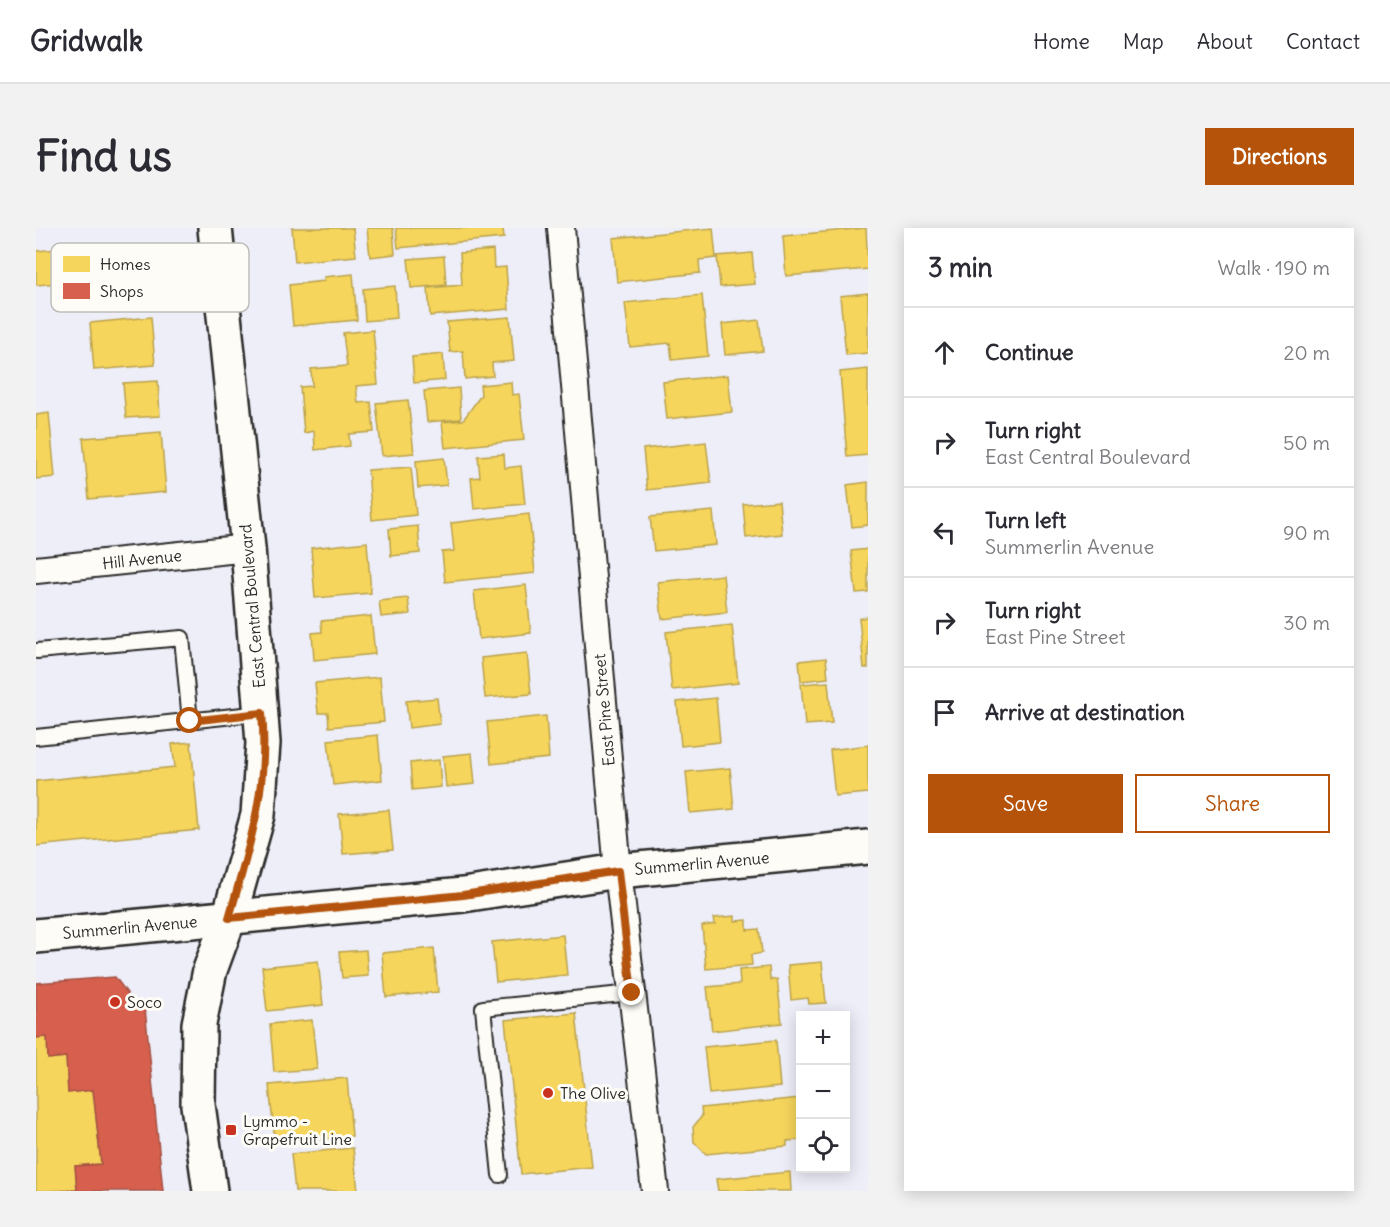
<!DOCTYPE html>
<html lang="en">
<head>
<meta charset="utf-8">
<style>
	body { margin:0; font-family:Delius,sans-serif; background:#f2f2f3; color:#2b2b33 }
	.controls { position:absolute; right:18px; bottom:18px; display:grid; overflow:hidden; border-radius:0px; box-shadow:0 3px 15px #0003 }
	.controls button { width:54px; height:54px; display:grid; place-items:center; padding:0; border:0; border-bottom:2px solid #e1e1e2; background:#fff; color:#2b2b33; font:30px sans-serif }
	.stop { position:absolute; width:18px; height:18px; margin:-14px; border:4px solid #b45309; border-radius:50%; background:#fff }
	.stop.end { background:#b45309; border-color:#fff; box-shadow:0 2px 6px #0008 }
	.list { margin:0; padding:0; list-style:none }
	h2 { display:flex; justify-content:space-between; align-items:center; height:78px; margin:0; padding:0 24px; font-size:26px }
	h2 small { font-size:20px; font-weight:400; color:#7c7c81 }
	.list li { display:grid; grid-template-columns:39px 1fr auto; gap:18px; align-items:center; box-sizing:border-box; height:90px; padding:0 24px; border-top:2px solid #e1e1e2 }
	.list b { display:block; font-size:22px; white-space:nowrap }
	.list p { margin:0; font-size:20px; white-space:nowrap; color:#7c7c81 }
	.list em { font-size:20px; font-style:normal; color:#7c7c81 }
	.actions { display:flex; gap:12px; padding:18px 24px }
	.actions a { flex:1; padding:14px 0; border:2px solid #b45309; border-radius:0px; text-align:center; font-size:21px; color:#b45309 }
	.actions .main { background:#b45309; color:#fff }
	.icon { flex:none; width:33px; height:33px; fill:none; stroke:currentColor; stroke-width:2; stroke-linecap:round; stroke-linejoin:round }
	.map { position:relative; flex:none; width:832px; height:963px; overflow:hidden; border-radius:0px }
	header { display:flex; align-items:center; gap:36px; box-sizing:border-box; height:84px; padding:0 30px; background:#fff; border-bottom:2px solid #e1e1e2 }
	header strong { font-size:28px }
	nav { display:flex; gap:33px; margin-inline-start:auto; font-size:21px }
	.intro { display:flex; align-items:center; justify-content:space-between; box-sizing:border-box; height:144px; padding:0 36px }
	h1 { margin:0; font-size:42px }
	.button { padding:15px 27px; border-radius:0px; background:#b45309; color:#fff; font-size:21px; font-weight:700 }
	main { display:flex; gap:36px; padding:0 36px }
	aside { flex:1; background:#fff; border-radius:0px; box-shadow:0 3px 15px #0003 }
	.map>svg:first-child { display:block }
	.homes { fill:#f6d55c; stroke:#b9a24d; stroke-width:1.5 }
	.shops { fill:#d6604d; stroke:#a35043; stroke-width:1.5 }
	.lines { fill:none; stroke-linecap:round; stroke-linejoin:round }
	.service-casing { stroke:#2b2b2b; stroke-width:18 }
	.minor-casing { stroke:#2b2b2b; stroke-width:30 }
	.tertiary-casing { stroke:#2b2b2b; stroke-width:38 }
	.service { stroke:#fdfcf7; stroke-width:14 }
	.minor { stroke:#fdfcf7; stroke-width:26 }
	.tertiary { stroke:#fdfcf7; stroke-width:33 }
	.route { stroke:#b45309; stroke-width:8 }
	.poi-dot { fill:#c8321e; stroke:#fdfcf7; stroke-width:2 }
	.labels { text-anchor:middle; dominant-baseline:central; stroke-width:6; stroke-linejoin:round; paint-order:stroke }
	.street-label { font-size:16px; fill:#2b2b2b; stroke:#fdfcf7 }
	.poi-label { font-size:16px; fill:#2b2b2b; stroke:#fdfcf7; text-anchor:start }
	.key { fill:#fdfcf7; stroke:#bebdba; stroke-width:1.5 }
	.key-label { font-size:16px; fill:#2b2b2b }
</style>
</head>
<body>
<header>
<strong>Gridwalk</strong>
<nav><a>Home</a><a>Map</a><a>About</a><a>Contact</a></nav>
</header>
<div class="intro"><h1>Find us</h1><a class="button">Directions</a></div>
<main>
<div class="map">
<svg width="832" height="963" viewBox="0 0 832 963">
	<rect width="100%" height="100%" fill="#eeeef9"/>
	<filter id="ink" filterUnits="userSpaceOnUse"><feTurbulence type="fractalNoise" baseFrequency=".0167" numOctaves="2"/><feDisplacementMap in="SourceGraphic" scale="12" xChannelSelector="R" yChannelSelector="G"/><feConvolveMatrix kernelMatrix="1 2 1 2 8 2 1 2 1" color-interpolation-filters="sRGB"/></filter>
	<g filter="url(#ink)">
		<g class="homes">
			<polygon points="256,0 317,0 320,28 259,34"/>
			<polygon points="331,0 357,0 359,26 334,29"/>
			<polygon points="360,0 467,0 468,10 362,20"/>
			<polygon points="677,0 680,30 663,32 664,45 581,54 577,10"/>
			<polygon points="830,0 832,41 750,48 747,8"/>
			<polygon points="58,18 61,52 0,57 0,23"/>
			<polygon points="457,22 458,40 470,39 473,81 394,88 392,60 426,57 424,25"/>
			<polygon points="716,25 719,56 684,59 681,28"/>
			<polygon points="408,28 410,57 375,60 372,31"/>
			<polygon points="317,46 321,92 257,98 253,57 288,53 288,49"/>
			<polygon points="359,58 361,90 329,93 327,61"/>
			<polygon points="832,65 832,125 810,127 804,68"/>
			<polygon points="666,67 672,128 636,132 634,115 594,119 589,75"/>
			<polygon points="115,89 119,137 58,142 54,95"/>
			<polygon points="474,89 478,133 456,135 457,148 429,151 427,123 414,124 411,94"/>
			<polygon points="723,92 727,123 689,127 686,96"/>
			<polygon points="337,102 342,156 320,158 322,175 335,174 338,204 313,206 314,218 279,222 278,203 268,205 264,159 276,158 275,141 311,138 307,105"/>
			<polygon points="407,126 409,152 378,155 376,129"/>
			<polygon points="832,141 832,227 811,229 804,144"/>
			<polygon points="692,147 696,184 631,191 627,154"/>
			<polygon points="122,153 124,188 90,190 87,155"/>
			<polygon points="475,154 476,167 483,166 488,212 409,220 406,194 427,192 445,167 444,157"/>
			<polygon points="423,160 425,191 391,194 388,163"/>
			<polygon points="372,172 378,225 346,228 340,175"/>
			<polygon points="13,185 19,249 0,251 0,187"/>
			<polygon points="125,204 130,264 53,271 47,210"/>
			<polygon points="670,214 675,255 611,262 607,221"/>
			<polygon points="468,226 469,240 485,238 489,276 438,281 435,250 444,249 442,228"/>
			<polygon points="408,230 411,257 382,260 380,233"/>
			<polygon points="375,239 380,287 336,292 332,242"/>
			<polygon points="832,254 832,297 816,299 811,257"/>
			<polygon points="743,273 746,306 710,310 707,276"/>
			<polygon points="677,283 680,317 618,323 614,289"/>
			<polygon points="493,286 499,345 409,354 406,324 418,323 415,295"/>
			<polygon points="382,298 384,325 355,328 353,301"/>
			<polygon points="331,314 335,365 279,370 275,320"/>
			<polygon points="832,321 832,364 820,365 815,323"/>
			<polygon points="687,347 691,384 626,391 622,354"/>
			<polygon points="490,357 495,405 443,411 438,363"/>
			<polygon points="372,370 374,386 345,389 343,373"/>
			<polygon points="335,388 339,426 278,432 276,405 286,404 285,393"/>
			<polygon points="832,389 832,440 828,440 823,390"/>
			<polygon points="696,397 702,455 636,462 630,404"/>
			<polygon points="491,425 495,466 449,470 445,430"/>
			<polygon points="790,430 792,450 765,453 763,433"/>
			<polygon points="344,449 348,494 293,499 292,485 282,485 279,455"/>
			<polygon points="792,454 796,495 769,497 765,456"/>
			<polygon points="401,470 404,496 373,500 370,473"/>
			<polygon points="680,470 684,514 645,518 641,474"/>
			<polygon points="510,488 513,530 455,536 451,494"/>
			<polygon points="342,507 346,552 297,557 292,512"/>
			<polygon points="155,514 163,602 0,618 0,553 139,539 136,516"/>
			<polygon points="832,517 832,565 799,568 794,522"/>
			<polygon points="436,525 439,556 410,559 407,528"/>
			<polygon points="403,532 405,559 376,562 374,535"/>
			<polygon points="694,540 698,581 654,585 650,544"/>
			<polygon points="353,582 357,622 307,626 303,586"/>
			<polygon points="699,688 699,693 711,692 711,702 723,701 726,725 715,727 716,737 670,741 666,698 679,696 678,690"/>
			<polygon points="527,707 531,747 460,754 456,714"/>
			<polygon points="398,720 402,764 350,769 346,725"/>
			<polygon points="330,722 332,748 306,750 303,724"/>
			<polygon points="282,733 287,777 231,783 226,739"/>
			<polygon points="786,734 790,775 773,776 772,770 755,772 752,737"/>
			<polygon points="733,739 734,752 741,751 746,795 676,803 671,759 704,756 703,742"/>
			<polygon points="540,785 556,939 485,946 469,792"/>
			<polygon points="276,792 281,841 238,844 234,796"/>
			<polygon points="11,809 12,831 30,829 32,865 57,862 65,936 39,938 41,962 0,963 0,810"/>
			<polygon points="740,812 744,859 673,866 668,819"/>
			<polygon points="311,850 316,908 239,916 233,857"/>
			<polygon points="764,870 764,912 751,913 751,918 670,926 658,914 657,899 666,888 665,880"/>
			<polygon points="317,920 322,963 259,963 255,926"/>
			<polygon points="754,944 755,963 682,963 680,951"/>
		</g>
		<polygon class="shops" points="79,749 91,765 95,780 109,780 127,963 25,963 41,962 39,938 65,936 57,862 32,865 30,829 12,831 11,809 0,810 0,755"/>
		<g class="lines">
			<defs>
				<g id="service">
					<polyline points="1,423 146,410 154,493"/>
					<polyline points="0,509 226,485"/>
					<polyline points="464,947 447,780 596,765"/>
				</g>
				<g id="minor">
					<polyline points="525,0 582,643 619,963"/>
					<polyline points="0,342 212,320"/>
				</g>
				<g id="tertiary">
					<polyline points="0,708 427,667 582,643 832,619"/>
					<polyline points="174,963 162,877 163,796 174,742 193,690 222,587 227,515 212,320 179,0"/>
				</g>
			</defs>
			<use href="#service" class="service-casing"/>
			<use href="#minor" class="minor-casing"/>
			<use href="#tertiary" class="tertiary-casing"/>
			<use href="#service" class="service"/>
			<use href="#minor" class="minor"/>
			<use href="#tertiary" class="tertiary"/>
		</g>
	</g>
	<g class="lines" filter="url(#ink)">
		<path class="route" d="M154 493 226 485C233 559 213 620 193 690L427 667 582 643 596 765"/>
	</g>
	<g class="poi-dot">
		<circle cx="79" cy="774" r="6"/>
		<circle cx="512" cy="865" r="6"/>
		<rect x="189" y="896" width="12" height="12" rx="3"/>
	</g>
	<g class="labels">
		<g class="street-label">
			<text transform="translate(106 331) rotate(-6)">Hill Avenue</text>
			<text transform="translate(216 378) rotate(-95)">East Central Boulevard</text>
			<text transform="translate(568 482) rotate(-95)">East Pine Street</text>
			<text transform="translate(666 635) rotate(-5)">Summerlin Avenue</text>
			<text transform="translate(94 699) rotate(-5)">Summerlin Avenue</text>
		</g>
		<g class="poi-label">
			<text x="91" y="774">Soco</text>
			<text x="524" y="865">The Olive</text>
			<text x="207" y="893">Lymmo -<tspan x="207" dy="18">Grapefruit Line</tspan></text>
		</g>
	</g>
	<rect x="15" y="15" width="198" height="69" rx="9" class="key"/>
	<rect x="27" y="28" width="27" height="16" fill="#f6d55c"/>
	<rect x="27" y="55" width="27" height="16" fill="#d6604d"/>
	<g class="key-label">
		<text x="64" y="42">Homes</text>
		<text x="64" y="69">Shops</text>
	</g>
</svg>
<div class="controls">
<button>+</button>
<button>−</button>
<button><svg class="icon" aria-label="locate" viewBox="0 0 24 24"><circle cx="12" cy="12" r="6"/><path d="M12 2v4M12 18v4M2 12h4M18 12h4"/></svg></button>
</div>
<div class="stop" style="left:154px;top:493px"></div>
<div class="stop end" style="left:596px;top:765px"></div>
</div>
<aside>
<h2>3 min<small>Walk · 190 m</small></h2>
<ul class="list">
<li><svg class="icon" aria-label="ahead" viewBox="0 0 24 24"><path d="M12 20V5M6 11l6-6 6 6"/></svg><div><b>Continue</b></div><em>20 m</em></li>
<li><svg class="icon" aria-label="right" viewBox="0 0 24 24"><path d="M7 20v-9h11M14 6l5 5-5 5"/></svg><div><b>Turn right</b><p>East Central Boulevard</p></div><em>50 m</em></li>
<li><svg class="icon" aria-label="left" viewBox="0 0 24 24"><path d="M17 20v-9H6M10 6l-5 5 5 5"/></svg><div><b>Turn left</b><p>Summerlin Avenue</p></div><em>90 m</em></li>
<li><svg class="icon" aria-label="right" viewBox="0 0 24 24"><path d="M7 20v-9h11M14 6l5 5-5 5"/></svg><div><b>Turn right</b><p>East Pine Street</p></div><em>30 m</em></li>
<li><svg class="icon" aria-label="arrive" viewBox="0 0 24 24"><path d="M6 21V4h12l-3 4 3 4H6"/></svg><div><b>Arrive at destination</b></div></li>
</ul>
<div class="actions"><a class="main">Save</a><a>Share</a></div>
</aside>
</main>
</body>
</html>
